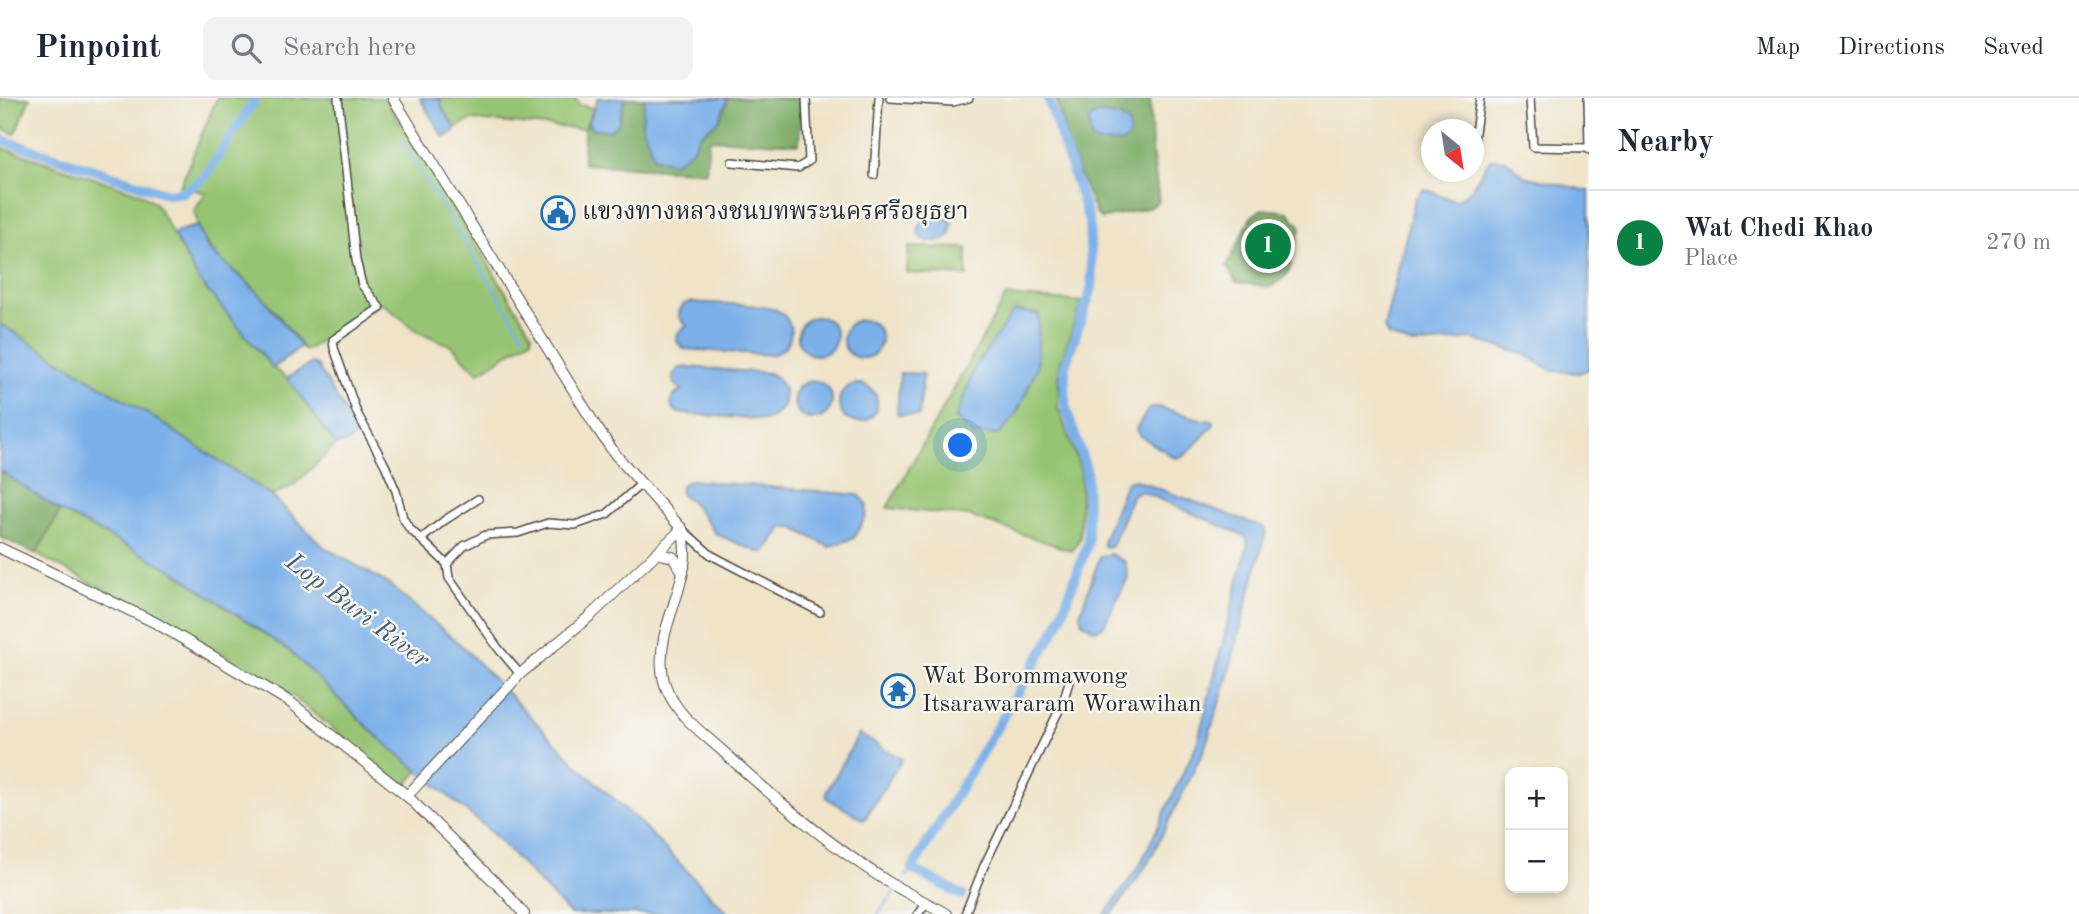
<!DOCTYPE html>
<html lang="en">
<head>
<meta charset="utf-8">
<style>
	body { margin:0; font-family:"Old Standard TT","Noto Serif Thai",serif; background:#f2f2f3; color:#1f2937 }
	.controls { position:absolute; right:21px; bottom:21px; display:grid; overflow:hidden; border-radius:14px; box-shadow:0 4px 10px #0003 }
	.controls button { width:63px; height:63px; display:grid; place-items:center; padding:0; border:0; border-bottom:2px solid #e0e1e3; background:#fff; color:#1f2937; font:35px sans-serif }
	.compass { position:absolute; left:1421px; top:21px; width:63px; height:63px; border-radius:50%; background:#fff; box-shadow:0 4px 10px #0003; rotate:150deg }
	.you { position:absolute; left:961px; top:348px; width:24px; height:24px; margin:-18px; border:5px solid #fff; border-radius:50%; background:#1a73e8; box-shadow:0 0 0 10px #1a73e833 }
	.badge { display:grid; place-items:center; width:46px; height:46px; border-radius:50%; background:#0b8043; color:#fff; font-size:23px; font-weight:700 }
	.pin { position:absolute; translate:-50% -50%; border:4px solid #fff; box-shadow:0 2px 7px #0006 }
	.list { margin:0; padding:0; list-style:none }
	h2 { display:flex; justify-content:space-between; align-items:center; height:91px; margin:0; padding:0 28px; font-size:30px }
	h2 small { font-size:23px; font-weight:400; color:#747a83 }
	.list li { display:grid; grid-template-columns:46px 1fr auto; gap:21px; align-items:center; box-sizing:border-box; height:105px; padding:0 28px; border-top:2px solid #e0e1e3 }
	.list b { display:block; font-size:26px; white-space:nowrap }
	.list p { margin:0; font-size:23px; white-space:nowrap; color:#747a83 }
	.list em { font-size:23px; font-style:normal; color:#747a83 }
	.icon { flex:none; width:38px; height:38px; fill:none; stroke:currentColor; stroke-width:2; stroke-linecap:round; stroke-linejoin:round }
	.map { position:relative; flex:none; width:1589px; height:816px; overflow:hidden }
	header { display:flex; align-items:center; gap:42px; box-sizing:border-box; height:98px; padding:0 35px; background:#fff; border-bottom:2px solid #e0e1e3 }
	header strong { font-size:33px }
	nav { display:flex; gap:38px; margin-inline-start:auto; font-size:24px }
	.search { width:490px; height:63px; background:#f2f2f3; display:flex; align-items:center; gap:18px; box-sizing:border-box; padding:0 24px; border-radius:14px; color:#747a83; font-size:26px }
	main { display:flex }
	aside { flex:1; background:#fff }
	.map>svg:first-child { display:block }
	.green { fill:#97c472; stroke:#61784e; stroke-width:2 }
	.forest { fill:#79aa64; stroke:#526a48; stroke-width:2 }
	.water { fill:#7cb0e9; stroke:#546e8a; stroke-width:2 }
	.lines { fill:none; stroke-linecap:round; stroke-linejoin:round }
	.stream { stroke:#7cb0e9; stroke-width:2.5 }
	.canal { stroke:#7cb0e9; stroke-width:10 }
	.minor-casing { stroke:#484743; stroke-width:10 }
	.tertiary-casing { stroke:#484743; stroke-width:12 }
	.minor { stroke:#fff; stroke-width:7 }
	.tertiary { stroke:#fff; stroke-width:10 }
	.labels { text-anchor:middle; dominant-baseline:central; stroke-width:5; stroke-linejoin:round; paint-order:stroke }
	.poi-label { font-size:24px; fill:#2b2b2b; stroke:#f6f6f2; text-anchor:start }
	.water-label { font-size:26px; font-style:italic; fill:#475a6e; stroke:#f6f6f2 }
</style>
</head>
<body>
<header>
<strong>Pinpoint</strong>
<div class="search"><svg class="icon" aria-label="search" viewBox="0 0 24 24"><circle cx="10" cy="10" r="6"/><path d="M15 15l6 6"/></svg>Search here</div>
<nav><a>Map</a><a>Directions</a><a>Saved</a></nav>
</header>
<main>
<div class="map">
<svg width="1589" height="816" viewBox="0 0 1589 816">
	<rect width="100%" height="100%" fill="#f6f6f2"/>
	<filter id="ink" filterUnits="userSpaceOnUse"><feTurbulence type="fractalNoise" baseFrequency=".0143" numOctaves="2"/><feDisplacementMap in="SourceGraphic" scale="14" xChannelSelector="R" yChannelSelector="G"/><feConvolveMatrix kernelMatrix="1 2 1 2 8 2 1 2 1" color-interpolation-filters="sRGB"/></filter>
	<filter id="wash" filterUnits="userSpaceOnUse"><feTurbulence type="fractalNoise" baseFrequency=".00686" numOctaves="4" result="noise"/><feDisplacementMap in="SourceGraphic" scale="28" xChannelSelector="R" yChannelSelector="G"/><feGaussianBlur stdDeviation="1.57" result="paint"/><feColorMatrix in="noise" values="0 0 0 0 0 0 0 0 0 0 0 0 0 0 0 0 0 1.4 0 .05"/><feComposite in="paint" operator="in"/></filter>
	<g filter="url(#wash)">
		<rect width="100%" height="100%" fill="#efe3c8"/>
		<g class="green">
			<polygon points="0,0 30,0 15,36 0,29"/>
			<path d="M217 0H385L532 236 531 241 478 275 452 248 417 233 382 205 305 253C290 234 277 213 260 196 229 164 203 160 194 112L206 95 180 88Z"/>
			<polygon points="439,0 575,0 579,7 594,10 584,31 471,22 455,30 443,12"/>
			<polygon points="0,49 142,96 156,106 198,181 273,270 287,280 336,347 294,387 272,398 162,325 0,226"/>
			<polygon points="909,149 967,150 967,178 907,175"/>
			<polygon points="1006,198 1082,204 1060,265 1058,309 1081,373 1080,440 1072,453 969,418 887,410"/>
			<polygon points="60,413 171,471 291,554 380,641 419,672 408,685 401,686 294,599 174,528 36,456"/>
		</g>
		<g class="forest">
			<polygon points="625,0 645,0 642,27 654,59 673,65 691,53 699,38 719,22 727,4 725,0 802,0 799,46 709,41 706,74 583,66 584,31 589,24 591,30 609,33 618,26"/>
			<polygon points="1056,0 1150,0 1152,53 1159,103 1151,109 1101,121 1095,114 1069,51"/>
			<polygon points="1262,111 1288,114 1301,129 1288,176 1271,189 1236,184 1227,168 1251,119"/>
			<polygon points="0,372 60,413 36,456 0,439"/>
		</g>
		<g class="water">
			<polygon points="420,0 439,0 443,12 455,30 453,36 443,39"/>
			<polygon points="598,0 625,0 618,26 609,33 591,30 589,24"/>
			<polygon points="645,0 725,0 727,3 719,22 699,38 691,53 673,65 654,59 642,27"/>
			<polygon points="1097,16 1119,18 1129,26 1129,39 1123,45 1097,45 1091,40 1089,22"/>
			<polygon points="1490,61 1506,62 1524,78 1589,93 1589,271 1579,275 1552,273 1524,256 1471,241 1413,247 1388,238 1384,230 1415,101 1424,91 1456,103 1471,92"/>
			<polygon points="927,120 948,120 952,125 950,137 942,143 925,143 918,136 920,126"/>
			<polygon points="197,128 208,151 261,197 301,248 273,270 198,181 174,138 177,133"/>
			<path d="M691 204C711 206 759 205 776 212 786 216 793 228 790 239 788 249 780 254 771 257L684 251 678 245C675 236 680 231 687 228L680 221C677 212 682 205 691 204Z"/>
			<polygon points="1014,213 1039,216 1037,270 1017,315 999,337 972,336 956,320 975,268"/>
			<circle cx="817" cy="238" r="19"/>
			<circle cx="862" cy="241" r="19"/>
			<polygon points="0,226 162,325 272,398 324,449 387,485 462,548 582,672 635,720 729,816 570,816 490,733 380,641 291,554 171,471 60,413 0,372"/>
			<polygon points="312,265 317,267 358,335 349,344 336,347 287,280"/>
			<path d="M686 269 769 275C792 286 789 315 765 322L678 315 672 309C670 300 674 296 682 292L674 286 673 278 678 271Z"/>
			<polygon points="900,275 923,276 919,318 897,316"/>
			<circle cx="813" cy="302" r="19"/>
			<circle cx="858" cy="305" r="19"/>
			<polygon points="1150,309 1158,309 1204,322 1213,323 1213,328 1184,358 1175,360 1139,337 1136,331"/>
			<polygon points="690,382 859,397 867,406 866,418 854,440 829,449 792,429 783,429 765,454 758,454 716,436 691,403 681,396 681,387"/>
			<polygon points="1135,382 1263,429 1266,433 1227,581 1204,652 1148,765 1112,816 1105,816 1141,765 1197,646 1248,445 1245,438 1141,393 1133,396 1111,449 1104,448 1103,443 1126,384"/>
			<polygon points="1110,456 1125,464 1128,480 1103,529 1095,532 1082,524 1080,516 1100,458"/>
			<polygon points="859,636 902,661 864,722 827,700 826,695"/>
		</g>
		<g class="lines">
			<g class="stream">
				<polyline points="400,41 523,237"/>
				<polyline points="906,779 912,771"/>
				<polyline points="878,816 894,794"/>
			</g>
			<g class="canal">
				<polyline points="0,41 168,96 184,94 205,79 256,0"/>
				<polyline points="962,797 912,771 1057,529 1088,445 1086,371 1065,307 1065,267 1092,190 1089,123 1048,0"/>
			</g>
		</g>
	</g>
	<g filter="url(#ink)">
		<g class="lines">
			<defs>
				<g id="minor">
					<polyline points="338,0 356,162 362,187 380,210 333,242 334,250 357,315 385,367 396,393 403,420 409,430 447,466"/>
					<polyline points="890,0 953,4 969,0"/>
					<polyline points="1530,0 1533,49 1589,50"/>
					<polyline points="1588,0 1589,52"/>
					<polyline points="1474,41 1480,0"/>
					<polyline points="732,64 798,70 809,63 806,0"/>
					<polyline points="874,77 879,0"/>
					<polyline points="683,432 711,457 820,514"/>
					<polyline points="421,441 445,422 478,401"/>
					<polyline points="520,576 498,550 449,480 447,466 464,448 486,437 518,435 548,425 575,427 607,416 641,386"/>
					<polyline points="918,816 926,805"/>
					<polyline points="965,816 984,768 1063,604 1069,584"/>
				</g>
				<g id="tertiary">
					<path d="M393 0 595 327 615 356 682 431C696 481 657 523 662 571 663 589 672 604 684 618 697 632 713 644 727 657 777 703 833 750 890 785 908 796 928 805 946 816"/>
					<polyline points="0,450 156,525 290,604 407,698 507,796 524,816"/>
					<polyline points="656,455 673,459 683,474"/>
					<polyline points="407,698 520,576 590,518 682,431"/>
				</g>
			</defs>
			<use href="#minor" class="minor-casing"/>
			<use href="#tertiary" class="tertiary-casing"/>
			<use href="#minor" class="minor"/>
			<use href="#tertiary" class="tertiary"/>
		</g>
	</g>
	<defs>
		<symbol id="civic-ring" viewBox="-11 -11 22 22"><circle r="9.5" fill="#f6f6f2" stroke="#1f6fb2" stroke-width="1.5"/><path d="M-.6-6.5H3V-4.5H.6V-3L4-1V1h2V6H-6V1h2V-1L-.6-3ZM-1.2 2.5V6h2.4V2.5Z" fill="#1f6fb2"/></symbol>
		<symbol id="temple-ring" viewBox="-11 -11 22 22"><circle r="9.5" fill="#f6f6f2" stroke="#1f6fb2" stroke-width="1.5"/><path d="M0-6L5-2H3V0L6.5 2.5H4V6H1.5V3h-3V6H-4V2.5H-6.5L-3 0V-2H-5Z" fill="#1f6fb2"/></symbol>
	</defs>
	<g fill-rule="evenodd">
		<use href="#civic-ring" x="539" y="96" width="38" height="38"/>
		<use href="#temple-ring" x="879" y="574" width="38" height="38"/>
	</g>
	<g class="labels">
		<g class="poi-label">
			<text x="582" y="115">แขวงทางหลวงชนบทพระนครศรีอยุธยา</text>
			<text x="922" y="579">Wat Borommawong<tspan x="922" dy="28">Itsarawararam Worawihan</tspan></text>
		</g>
		<g class="water-label">
			<text transform="translate(357 513) rotate(37)">Lop Buri River</text>
		</g>
	</g>
</svg>
<div class="controls">
<button>+</button>
<button>−</button>
</div>
<svg class="compass" viewBox="-18 -18 36 36"><path d="M0-13l5 13h-10z" fill="#e53935"/><path d="M0 13l5-13h-10z" fill="#747a83"/></svg>
<div class="you"></div>
<div class="pin badge" style="left:1268px;top:148px">1</div>
</div>
<aside>
<h2>Nearby<small></small></h2>
<ul class="list">
<li><span class="badge">1</span><div><b>Wat Chedi Khao</b><p>Place</p></div><em>270 m</em></li>
</ul>
</aside>
</main>
</body>
</html>
